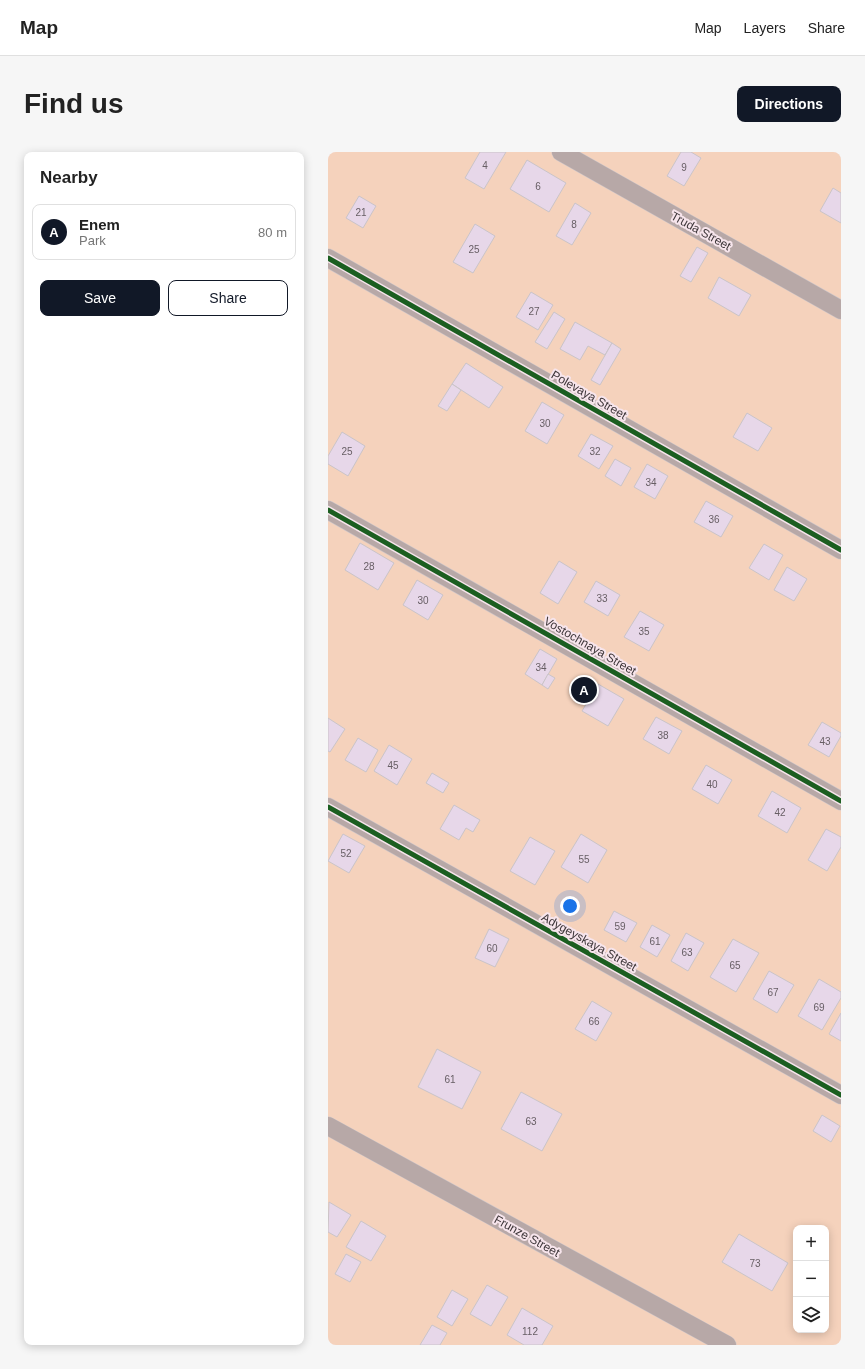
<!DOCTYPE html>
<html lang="en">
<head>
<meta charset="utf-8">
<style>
	body { margin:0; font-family:Helvetica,sans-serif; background:#f6f6f6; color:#222 }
	.controls { position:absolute; right:12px; bottom:12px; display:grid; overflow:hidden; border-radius:8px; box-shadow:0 2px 10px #0003 }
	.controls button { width:36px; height:36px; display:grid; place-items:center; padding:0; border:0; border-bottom:1px solid #e0e0e0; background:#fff; color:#222; font:20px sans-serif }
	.you { position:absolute; left:242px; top:754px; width:14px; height:14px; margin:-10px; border:3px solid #fff; border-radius:50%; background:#1a73e8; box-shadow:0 0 0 6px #1a73e833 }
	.badge { display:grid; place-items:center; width:26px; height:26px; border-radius:50%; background:#111827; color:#fff; font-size:13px; font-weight:700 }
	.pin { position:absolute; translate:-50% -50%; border:2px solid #fff; box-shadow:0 1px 4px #0006 }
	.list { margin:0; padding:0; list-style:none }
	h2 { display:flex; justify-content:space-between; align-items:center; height:52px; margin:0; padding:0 16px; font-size:17px }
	h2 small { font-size:13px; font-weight:400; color:#767676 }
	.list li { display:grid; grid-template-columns:26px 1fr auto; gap:12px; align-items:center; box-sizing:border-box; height:56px; margin:0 8px 8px; padding:0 8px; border:1px solid #e0e0e0; border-radius:8px }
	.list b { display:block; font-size:15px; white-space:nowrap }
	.list p { margin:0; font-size:13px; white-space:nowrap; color:#767676 }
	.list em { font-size:13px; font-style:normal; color:#767676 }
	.actions { display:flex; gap:8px; padding:12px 16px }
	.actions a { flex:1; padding:9px 0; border:1px solid #111827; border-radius:8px; text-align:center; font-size:14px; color:#111827 }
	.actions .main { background:#111827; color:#fff }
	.icon { flex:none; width:22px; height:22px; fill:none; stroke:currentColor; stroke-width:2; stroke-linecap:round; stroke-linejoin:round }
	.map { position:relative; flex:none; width:513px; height:1193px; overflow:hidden; border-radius:8px }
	header { display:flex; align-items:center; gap:24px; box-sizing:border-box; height:56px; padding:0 20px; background:#fff; border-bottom:1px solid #e0e0e0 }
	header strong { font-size:19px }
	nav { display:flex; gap:22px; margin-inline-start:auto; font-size:14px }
	.intro { display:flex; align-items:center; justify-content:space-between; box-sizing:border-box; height:96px; padding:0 24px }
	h1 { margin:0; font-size:28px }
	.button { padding:10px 18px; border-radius:8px; background:#111827; color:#fff; font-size:14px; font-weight:700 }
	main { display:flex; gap:24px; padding:0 24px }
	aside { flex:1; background:#fff; border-radius:8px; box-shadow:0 2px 10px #0003 }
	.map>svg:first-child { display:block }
	.green { fill:#f5d2bc; fill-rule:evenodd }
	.building { fill:#e7d7e9; stroke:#cac4c8 }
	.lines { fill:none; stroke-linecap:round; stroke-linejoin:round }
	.minor-casing { stroke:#cec6c9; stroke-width:19 }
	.minor { stroke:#b7a8a7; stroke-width:18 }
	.cycleway-casing { stroke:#f7e5ec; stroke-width:8 }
	.cycleway { stroke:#1b5e20; stroke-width:5 }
	.labels { text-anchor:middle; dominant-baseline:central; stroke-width:4; stroke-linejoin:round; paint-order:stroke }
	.number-label { font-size:10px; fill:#675e64 }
	.street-label { font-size:12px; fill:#3c3538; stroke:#f7e5ec }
</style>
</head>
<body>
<header>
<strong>Map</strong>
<nav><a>Map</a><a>Layers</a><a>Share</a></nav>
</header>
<div class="intro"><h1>Find us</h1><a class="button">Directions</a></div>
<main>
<aside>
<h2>Nearby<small></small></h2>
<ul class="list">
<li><span class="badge">A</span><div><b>Enem</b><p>Park</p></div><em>80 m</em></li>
</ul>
<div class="actions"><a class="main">Save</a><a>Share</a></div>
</aside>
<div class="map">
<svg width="513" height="1193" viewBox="0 0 513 1193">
	<rect width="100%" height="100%" fill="#f3e9ed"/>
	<path class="green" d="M0 0H513V1193H0ZM468 1076H498V1178H468Z"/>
	<g class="building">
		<polygon points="152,0 178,0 156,37 137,26"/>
		<polygon points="353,0 363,0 373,6 356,34 339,24"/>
		<polygon points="199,8 238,31 221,60 182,37"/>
		<polygon points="505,36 513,41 513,71 492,59"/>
		<polygon points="31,44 48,54 35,76 18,66"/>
		<polygon points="247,51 263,61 244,93 228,84"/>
		<polygon points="147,72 167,84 145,121 125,110"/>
		<polygon points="369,95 380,101 363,130 352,124"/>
		<polygon points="391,125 423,143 411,164 380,146"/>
		<polygon points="203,140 225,153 210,178 188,165"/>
		<polygon points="226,160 237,167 219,197 207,190"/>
		<polygon points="247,170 284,191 277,203 260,194 252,208 232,197"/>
		<polygon points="284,191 293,197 272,233 263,228"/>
		<polygon points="138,211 175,235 161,256 124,232"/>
		<polygon points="124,232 133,238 119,259 110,254"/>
		<polygon points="214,250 236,263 219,292 197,279"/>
		<polygon points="419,261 444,276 430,299 405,285"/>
		<polygon points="14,280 37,294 20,324 0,312 0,304"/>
		<polygon points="263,282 285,294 271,317 250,304"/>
		<polygon points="287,307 303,316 293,334 277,324"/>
		<polygon points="319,312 340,324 327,347 306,335"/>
		<polygon points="378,349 405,364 393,385 366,370"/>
		<polygon points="32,391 66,411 50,438 17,418"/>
		<polygon points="436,392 455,403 441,428 421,416"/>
		<polygon points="231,409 249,420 230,452 212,441"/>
		<polygon points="459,415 479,427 466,449 446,438"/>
		<polygon points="89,428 115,443 100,468 75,453"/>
		<polygon points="268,429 292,443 280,464 256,450"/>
		<polygon points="312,459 336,473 321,499 296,485"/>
		<polygon points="212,497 229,507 214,533 197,522"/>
		<polygon points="220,522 227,526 220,537 214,533"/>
		<polygon points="270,532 296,547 280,574 254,559"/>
		<polygon points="328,565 354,579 341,602 315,587"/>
		<polygon points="0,566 17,577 2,600 0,599"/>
		<polygon points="494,570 513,581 513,584 501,605 480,593"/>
		<polygon points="30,586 50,598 38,620 17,608"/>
		<polygon points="61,593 84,607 69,633 46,619"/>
		<polygon points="378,613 404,628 390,652 364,637"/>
		<polygon points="104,621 121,631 115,641 98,631"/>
		<polygon points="444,639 473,656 459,681 430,664"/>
		<polygon points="126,653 152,668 145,680 138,676 131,688 112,677"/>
		<polygon points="498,677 513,685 513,695 499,719 480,708"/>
		<polygon points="15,682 37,694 21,721 0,709"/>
		<polygon points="253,682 279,698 260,731 233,715"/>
		<polygon points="202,685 227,699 207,733 182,719"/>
		<polygon points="286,759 309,771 298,790 276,778"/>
		<polygon points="324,773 342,783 329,805 312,795"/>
		<polygon points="161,777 181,787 167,815 147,806"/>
		<polygon points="358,781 376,791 360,819 343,809"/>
		<polygon points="405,787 431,801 408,840 382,825"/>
		<polygon points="441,819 466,833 449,861 425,847"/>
		<polygon points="491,827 513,840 513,846 494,878 470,864"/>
		<polygon points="264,849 284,861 268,889 247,877"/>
		<polygon points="513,861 513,889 501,882"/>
		<polygon points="109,897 153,920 134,957 90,935"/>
		<polygon points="193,940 234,962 214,999 173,977"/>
		<polygon points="494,963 512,974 503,990 485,979"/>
		<polygon points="1,1050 23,1063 9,1085 0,1080"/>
		<polygon points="33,1069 58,1084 43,1109 18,1095"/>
		<polygon points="411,1082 460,1111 444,1139 394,1110"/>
		<polygon points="18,1102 33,1110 22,1130 7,1122"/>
		<polygon points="159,1133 180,1145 163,1174 142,1162"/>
		<polygon points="124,1138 140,1147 124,1174 109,1165"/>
		<polygon points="194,1156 225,1174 214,1193 196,1193 179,1183"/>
		<polygon points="104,1173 119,1181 112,1193 92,1193"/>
	</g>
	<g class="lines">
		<defs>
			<g id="minor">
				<polyline points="233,0 513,158"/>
				<polyline points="0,106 513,398"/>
				<polyline points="0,358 513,649"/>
				<polyline points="0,655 513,943"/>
				<polyline points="0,974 399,1193"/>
			</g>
		</defs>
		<use href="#minor" class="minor-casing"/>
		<use href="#minor" class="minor"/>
		<defs>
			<g id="cycleway">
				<polyline points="0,106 513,398"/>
				<polyline points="0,358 513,649"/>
				<polyline points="0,655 513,943"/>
			</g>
		</defs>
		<use href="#cycleway" class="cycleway-casing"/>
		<use href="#cycleway" class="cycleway"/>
	</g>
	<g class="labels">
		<g class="number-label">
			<text x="157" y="13">4</text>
			<text x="356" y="15">9</text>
			<text x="210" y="34">6</text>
			<text x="33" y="60">21</text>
			<text x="246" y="72">8</text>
			<text x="146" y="97">25</text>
			<text x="206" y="159">27</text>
			<text x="217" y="271">30</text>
			<text x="19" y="299">25</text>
			<text x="267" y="299">32</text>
			<text x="323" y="330">34</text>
			<text x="386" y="367">36</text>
			<text x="41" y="414">28</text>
			<text x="274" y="446">33</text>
			<text x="95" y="448">30</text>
			<text x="316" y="479">35</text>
			<text x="213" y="515">34</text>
			<text x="335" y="583">38</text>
			<text x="497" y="589">43</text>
			<text x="65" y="613">45</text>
			<text x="384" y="632">40</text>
			<text x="452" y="660">42</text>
			<text x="18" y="701">52</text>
			<text x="256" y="707">55</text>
			<text x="292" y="774">59</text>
			<text x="327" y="789">61</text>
			<text x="164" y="796">60</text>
			<text x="359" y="800">63</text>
			<text x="407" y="813">65</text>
			<text x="445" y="840">67</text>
			<text x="491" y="855">69</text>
			<text x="266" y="869">66</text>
			<text x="122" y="927">61</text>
			<text x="203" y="969">63</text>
			<text x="427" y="1111">73</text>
			<text x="202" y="1179">112</text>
		</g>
		<g class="street-label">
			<text transform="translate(373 79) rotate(29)">Truda Street</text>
			<text transform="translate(261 243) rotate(30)">Polevaya Street</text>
			<text transform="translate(262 494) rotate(30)">Vostochnaya Street</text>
			<text transform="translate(261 790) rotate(29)">Adygeyskaya Street</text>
			<text transform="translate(199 1084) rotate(29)">Frunze Street</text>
		</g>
	</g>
</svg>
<div class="controls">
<button>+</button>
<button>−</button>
<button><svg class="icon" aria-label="layers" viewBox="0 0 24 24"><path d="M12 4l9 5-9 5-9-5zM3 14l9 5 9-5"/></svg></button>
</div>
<div class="you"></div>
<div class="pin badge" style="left:256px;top:538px">A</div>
</div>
</main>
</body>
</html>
